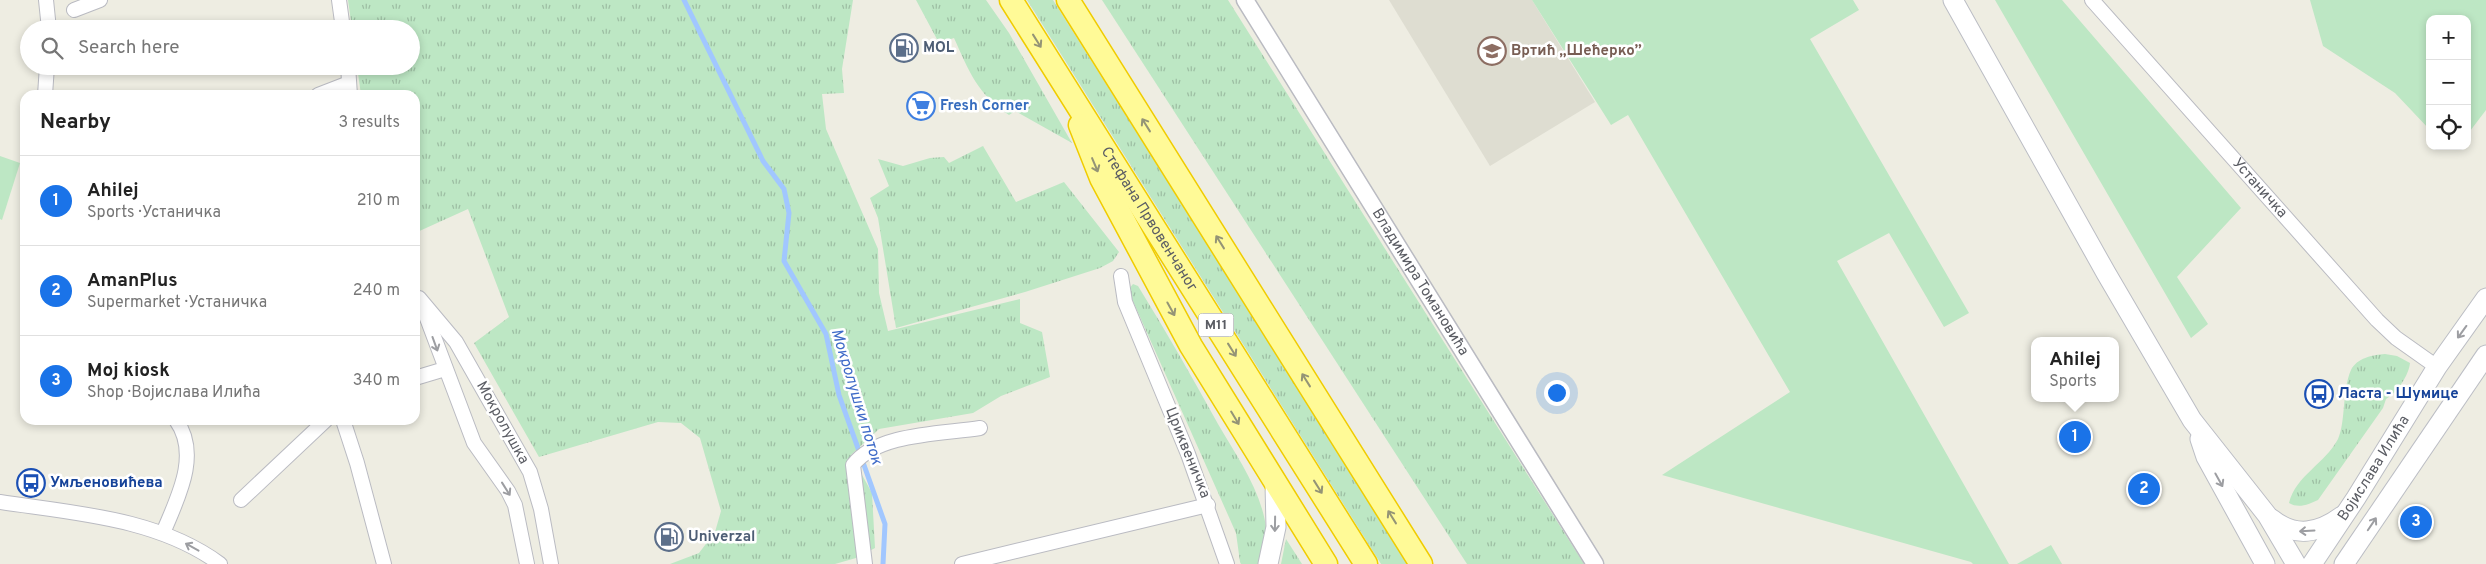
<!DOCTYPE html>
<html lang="en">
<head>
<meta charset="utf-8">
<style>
	body { margin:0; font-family:Overpass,sans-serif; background:#f2f2f2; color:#222 }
	.controls { position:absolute; right:15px; top:15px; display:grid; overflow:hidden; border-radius:10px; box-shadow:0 2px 8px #0003 }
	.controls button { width:45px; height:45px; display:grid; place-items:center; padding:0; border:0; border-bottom:1px solid #e0e0e0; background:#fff; color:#222; font:25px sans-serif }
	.you { position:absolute; left:1556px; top:392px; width:18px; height:18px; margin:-12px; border:4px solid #fff; border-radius:50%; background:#1a73e8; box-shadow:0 0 0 8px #1a73e833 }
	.badge { display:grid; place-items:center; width:32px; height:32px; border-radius:50%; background:#1a73e8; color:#fff; font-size:16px; font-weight:700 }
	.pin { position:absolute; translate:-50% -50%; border:2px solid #fff; box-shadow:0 1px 5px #0006 }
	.popup { position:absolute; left:2031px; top:337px; width:88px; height:65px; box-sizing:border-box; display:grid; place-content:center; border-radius:10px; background:#fff; filter:drop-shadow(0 1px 4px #0005); font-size:16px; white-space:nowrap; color:#767676 }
	.popup b { font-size:19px; color:#222 }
	.popup::after { content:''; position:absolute; left:50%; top:100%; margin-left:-10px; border:10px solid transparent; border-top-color:#fff }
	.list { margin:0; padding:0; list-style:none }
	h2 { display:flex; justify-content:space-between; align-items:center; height:65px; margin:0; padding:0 20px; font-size:21px }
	h2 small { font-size:16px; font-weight:400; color:#767676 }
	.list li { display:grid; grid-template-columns:32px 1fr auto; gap:15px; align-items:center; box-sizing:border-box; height:90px; padding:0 20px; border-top:1px solid #e0e0e0 }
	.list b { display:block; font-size:19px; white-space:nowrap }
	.list p { margin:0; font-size:16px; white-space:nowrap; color:#767676 }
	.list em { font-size:16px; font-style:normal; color:#767676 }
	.icon { flex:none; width:28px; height:28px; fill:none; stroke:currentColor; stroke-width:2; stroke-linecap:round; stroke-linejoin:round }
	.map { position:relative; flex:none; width:2486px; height:564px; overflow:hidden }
	.search { position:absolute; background:#fff; box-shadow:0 2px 8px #0003; left:20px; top:20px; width:400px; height:55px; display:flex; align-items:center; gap:12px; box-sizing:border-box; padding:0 18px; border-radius:28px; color:#767676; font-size:19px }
	.panel { position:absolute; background:#fff; box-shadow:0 2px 8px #0003; left:20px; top:90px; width:400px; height:335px; border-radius:15px }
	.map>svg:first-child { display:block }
	.education { fill:#deddd1 }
	.grass { fill:url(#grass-tufts) }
	.park { fill:#bde7c4 }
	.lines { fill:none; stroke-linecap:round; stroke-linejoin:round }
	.stream { stroke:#a1c7ff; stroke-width:5 }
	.minor-casing { stroke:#babbc2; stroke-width:16 }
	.tertiary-casing { stroke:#babbc2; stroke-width:19 }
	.secondary-casing { stroke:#bbbdc4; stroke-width:21 }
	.trunk-casing { stroke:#f0cc00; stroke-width:25 }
	.minor { stroke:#fff; stroke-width:14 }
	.tertiary { stroke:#fff; stroke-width:16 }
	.secondary { stroke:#fff; stroke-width:19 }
	.trunk { stroke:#fffa97; stroke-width:22 }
	.oneway { stroke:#949476 }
	.oneway2 { stroke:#9d9ea2 }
	.labels { text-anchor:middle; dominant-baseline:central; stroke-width:5; stroke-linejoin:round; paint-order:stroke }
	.shield { fill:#fff; stroke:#8c8e92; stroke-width:1 }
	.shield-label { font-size:14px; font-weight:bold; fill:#5b5d64 }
	.service-label { font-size:15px; font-weight:bold; fill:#4e5e75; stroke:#fff; text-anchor:start }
	.education-label { font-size:15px; font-weight:bold; fill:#785e54; stroke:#fff; text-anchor:start }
	.shop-label { font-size:15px; font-weight:bold; fill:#366cbe; stroke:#fff; text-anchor:start }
	.street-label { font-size:15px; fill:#5b5d64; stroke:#fff }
	.transit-label { font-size:15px; font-weight:bold; fill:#164399; stroke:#fff; text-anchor:start }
	.water-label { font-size:16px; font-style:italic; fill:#3f6bc8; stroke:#fff }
</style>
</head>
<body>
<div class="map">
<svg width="2486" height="564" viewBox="0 0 2486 564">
	<defs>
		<pattern id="grass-tufts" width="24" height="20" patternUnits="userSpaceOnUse" patternTransform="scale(1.25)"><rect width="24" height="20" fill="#bde7c4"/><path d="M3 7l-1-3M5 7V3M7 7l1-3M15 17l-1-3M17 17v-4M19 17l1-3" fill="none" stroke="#9dbea3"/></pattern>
	</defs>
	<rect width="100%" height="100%" fill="#eeede2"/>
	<polygon class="education" points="1389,0 1532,0 1595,102 1490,166"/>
	<g class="grass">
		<polygon points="348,0 853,0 842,69 844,93 822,94 826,129 878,249 879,293 888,331 1020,299 1020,323 1042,332 1050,377 1001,396 973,413 879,429 851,455 872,493 875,548 856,558 835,564 670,564 699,553 715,532 721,511 700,438 681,423 658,422 539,457 474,343 509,317 468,209 415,233 415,95 361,95 357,66 411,66 411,29 352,29"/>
		<path d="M916 0H986L1009 33 1072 143 1015 111 1009 115C977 94 969 71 954 38L939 43Z"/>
		<polygon points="1027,0 1053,0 1409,564 1381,564"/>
		<polygon points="1102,0 1228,0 1584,564 1467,564"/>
		<polygon points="983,146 1016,202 1064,182 1119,252 1113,261 1100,268 1025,292 896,328 878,218 870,198 889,186 878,159 903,166 930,158 944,157 949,163"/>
		<path d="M1133 284 1138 286C1166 331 1192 377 1218 424 1236 455 1261 490 1266 527 1267 540 1262 552 1259 564H1241L1240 562 1236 533 1128 290Z"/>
		<path d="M2385 354 2397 356 2410 363C2409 375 2397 393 2386 399L2383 408 2318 500C2309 504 2299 509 2289 503 2296 475 2325 464 2338 439 2346 421 2342 390 2351 370 2357 358 2372 355 2385 354Z"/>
		<polygon points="1286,539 1302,564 1281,564"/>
	</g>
	<g class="park">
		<polygon points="1532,0 1853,0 1859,10 1810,39 1969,313 1944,327 1889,233 1837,261 2009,564 1973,564 1971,562 1662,475 1790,392 1628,115 1611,125"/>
		<polygon points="1995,0 2062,0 2241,208 2177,277 2208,324 2191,338"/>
		<polygon points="2310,0 2486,0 2486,110 2467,135 2467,19 2430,19 2430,130 2395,93 2323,46"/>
		<polygon points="0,156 20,163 2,220 0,219"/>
		<polygon points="2051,545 2062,564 2017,564"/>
	</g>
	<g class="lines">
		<polyline class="stream" points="684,0 763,161 784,189 789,213 784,261 826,334 839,395 885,524 883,564"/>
		<defs>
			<g id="minor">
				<polyline points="46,0 49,29"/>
				<polyline points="339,0 343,29"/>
				<path id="s1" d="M2092 0 2377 320 2396 338 2437 367"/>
				<polyline points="74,10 100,0"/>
				<polyline points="348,66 350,95"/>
				<polyline points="45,95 47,66"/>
				<polyline points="318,95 349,83"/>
				<polyline points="1121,276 1125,302 1188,454 1227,564"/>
				<polyline points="419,298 456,342 530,472 541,509 551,564"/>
				<polyline points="422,305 474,443 508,491 515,505 527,564"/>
				<polyline points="415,378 445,369"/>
				<polyline points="343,420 357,463 384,564"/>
				<polyline points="241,500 326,420"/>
				<path d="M0 502C73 513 158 518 220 564"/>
				<path d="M163 533C177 499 201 455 176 420"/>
				<path d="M865 564 853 465C877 433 942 434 980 428"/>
				<polyline points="962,564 1208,505"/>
			</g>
			<g id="tertiary">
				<path id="s2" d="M1245 0 1595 564"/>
			</g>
			<g id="secondary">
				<polyline points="1953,0 2106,273 2192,420 2267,515 2296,564"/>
				<polyline points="2200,439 2206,457 2265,564"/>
				<path d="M2272 519C2295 538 2319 533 2342 516"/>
				<polyline points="1268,564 1276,527 1275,484"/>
				<path id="s3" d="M2312 564 2356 498 2437 367 2486 298"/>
				<polyline points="2344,564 2486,355"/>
			</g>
			<g id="trunk">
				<path id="s4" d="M1011 0 1366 564"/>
				<polyline points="1068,0 1421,564"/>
				<polyline points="1080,125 1101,178 1191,346 1326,564"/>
			</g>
		</defs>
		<use href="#minor" class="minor-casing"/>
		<use href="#tertiary" class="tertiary-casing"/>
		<use href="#secondary" class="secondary-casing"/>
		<use href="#trunk" class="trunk-casing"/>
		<use href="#minor" class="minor"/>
		<use href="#tertiary" class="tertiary"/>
		<use href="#secondary" class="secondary"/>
		<use href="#trunk" class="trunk"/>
	</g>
	<defs><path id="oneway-shaft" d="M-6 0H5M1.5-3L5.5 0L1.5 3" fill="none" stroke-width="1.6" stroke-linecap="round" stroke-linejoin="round" transform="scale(1.25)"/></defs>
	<g class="oneway">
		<use href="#oneway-shaft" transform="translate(1037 41) rotate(58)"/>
		<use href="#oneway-shaft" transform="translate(1146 125) rotate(-122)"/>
		<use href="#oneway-shaft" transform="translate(1095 165) rotate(67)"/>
		<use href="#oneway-shaft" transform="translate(1220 242) rotate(-122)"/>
		<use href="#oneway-shaft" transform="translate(1171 309) rotate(61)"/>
		<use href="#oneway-shaft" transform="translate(1232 350) rotate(58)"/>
		<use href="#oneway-shaft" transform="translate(1306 380) rotate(-122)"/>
		<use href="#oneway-shaft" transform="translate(1235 418) rotate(59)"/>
		<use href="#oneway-shaft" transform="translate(1318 487) rotate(58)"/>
		<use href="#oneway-shaft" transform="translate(1392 517) rotate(-122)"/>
	</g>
	<g class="oneway2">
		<use href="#oneway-shaft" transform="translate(2462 332) rotate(126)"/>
		<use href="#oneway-shaft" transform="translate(435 344) rotate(70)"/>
		<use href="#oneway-shaft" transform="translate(2219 480) rotate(61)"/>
		<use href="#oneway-shaft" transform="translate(506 489) rotate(58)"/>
		<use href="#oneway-shaft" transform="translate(1275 524) rotate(91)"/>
		<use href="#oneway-shaft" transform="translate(2372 524) rotate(-56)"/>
		<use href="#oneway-shaft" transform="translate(2307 531) rotate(177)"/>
		<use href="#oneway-shaft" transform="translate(192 547) rotate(-151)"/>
	</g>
	<defs>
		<symbol id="fuel-ring" viewBox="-11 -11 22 22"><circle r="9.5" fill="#fff" stroke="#5c6f8a" stroke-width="1.5"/><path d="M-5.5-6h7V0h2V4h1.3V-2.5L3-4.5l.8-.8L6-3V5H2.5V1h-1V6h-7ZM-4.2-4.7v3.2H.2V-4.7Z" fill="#5c6f8a"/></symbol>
		<symbol id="school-ring" viewBox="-11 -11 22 22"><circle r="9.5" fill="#fff" stroke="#8d6e63" stroke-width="1.5"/><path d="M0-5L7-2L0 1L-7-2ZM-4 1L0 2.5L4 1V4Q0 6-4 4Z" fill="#8d6e63"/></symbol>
		<symbol id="supermarket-ring" viewBox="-11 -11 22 22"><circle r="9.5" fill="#fff" stroke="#3f7fe0" stroke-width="1.5"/><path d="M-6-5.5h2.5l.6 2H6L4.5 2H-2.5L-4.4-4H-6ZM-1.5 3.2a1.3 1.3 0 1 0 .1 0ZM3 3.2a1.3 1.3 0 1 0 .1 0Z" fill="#3f7fe0"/></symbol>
		<symbol id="bus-ring" viewBox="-11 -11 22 22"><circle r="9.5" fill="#fff" stroke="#1a4fb4" stroke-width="1.5"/><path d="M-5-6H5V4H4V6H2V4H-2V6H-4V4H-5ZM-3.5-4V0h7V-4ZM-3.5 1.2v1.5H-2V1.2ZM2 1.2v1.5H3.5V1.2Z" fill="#1a4fb4"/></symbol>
	</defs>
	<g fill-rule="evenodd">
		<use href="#fuel-ring" x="888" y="32" width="32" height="32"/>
		<use href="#school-ring" x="1476" y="35" width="32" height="32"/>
		<use href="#supermarket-ring" x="905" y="90" width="32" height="32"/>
		<use href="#bus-ring" x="2303" y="378" width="32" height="32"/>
		<use href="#bus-ring" x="15" y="467" width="32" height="32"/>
		<use href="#fuel-ring" x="653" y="521" width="32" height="32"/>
	</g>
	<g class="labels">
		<rect class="shield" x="1198.5" y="313.5" width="35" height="23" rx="4"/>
		<g class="shield-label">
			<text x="1216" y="325">M11</text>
		</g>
		<g class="service-label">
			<text x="923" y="48">MOL</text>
			<text x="688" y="537">Univerzal</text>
		</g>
		<g class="education-label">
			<text x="1511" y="51">Вртић „Шећерко”</text>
		</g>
		<g class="shop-label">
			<text x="940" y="106">Fresh Corner</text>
		</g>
		<g class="street-label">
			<text stroke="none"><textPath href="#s1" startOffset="252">Устаничка</textPath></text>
			<text stroke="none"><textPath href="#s4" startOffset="259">Стефана Првовенчаног</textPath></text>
			<text stroke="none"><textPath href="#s2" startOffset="332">Владимира Томановића</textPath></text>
			<text transform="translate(502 423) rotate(61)">Мокролушка</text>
			<text transform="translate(1187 453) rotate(68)">Цриквеничка</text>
			<text stroke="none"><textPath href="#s3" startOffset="114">Војислава Илића</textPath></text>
		</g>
		<g class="transit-label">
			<text x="2338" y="394">Ласта - Шумице</text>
			<text x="50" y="483">Умљеновићева</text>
		</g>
		<g class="water-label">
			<text transform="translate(856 397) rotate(73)">Мокролушки поток</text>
		</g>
	</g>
</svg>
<div class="controls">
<button>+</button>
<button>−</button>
<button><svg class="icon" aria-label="locate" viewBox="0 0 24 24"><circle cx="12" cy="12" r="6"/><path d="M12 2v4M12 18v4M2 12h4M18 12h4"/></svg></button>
</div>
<div class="you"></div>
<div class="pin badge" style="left:2075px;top:437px">1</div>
<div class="popup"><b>Ahilej</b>Sports</div>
<div class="pin badge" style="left:2144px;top:489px">2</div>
<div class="pin badge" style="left:2416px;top:522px">3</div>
<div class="search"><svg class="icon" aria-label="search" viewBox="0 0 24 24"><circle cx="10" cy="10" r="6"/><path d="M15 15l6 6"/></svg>Search here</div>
<section class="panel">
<h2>Nearby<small>3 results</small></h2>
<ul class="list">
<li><span class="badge">1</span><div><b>Ahilej</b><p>Sports · Устаничка</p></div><em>210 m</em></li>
<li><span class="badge">2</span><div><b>AmanPlus</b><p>Supermarket · Устаничка</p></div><em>240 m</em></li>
<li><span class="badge">3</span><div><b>Moj kiosk</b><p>Shop · Војислава Илића</p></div><em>340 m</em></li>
</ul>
</section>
</div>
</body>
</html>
